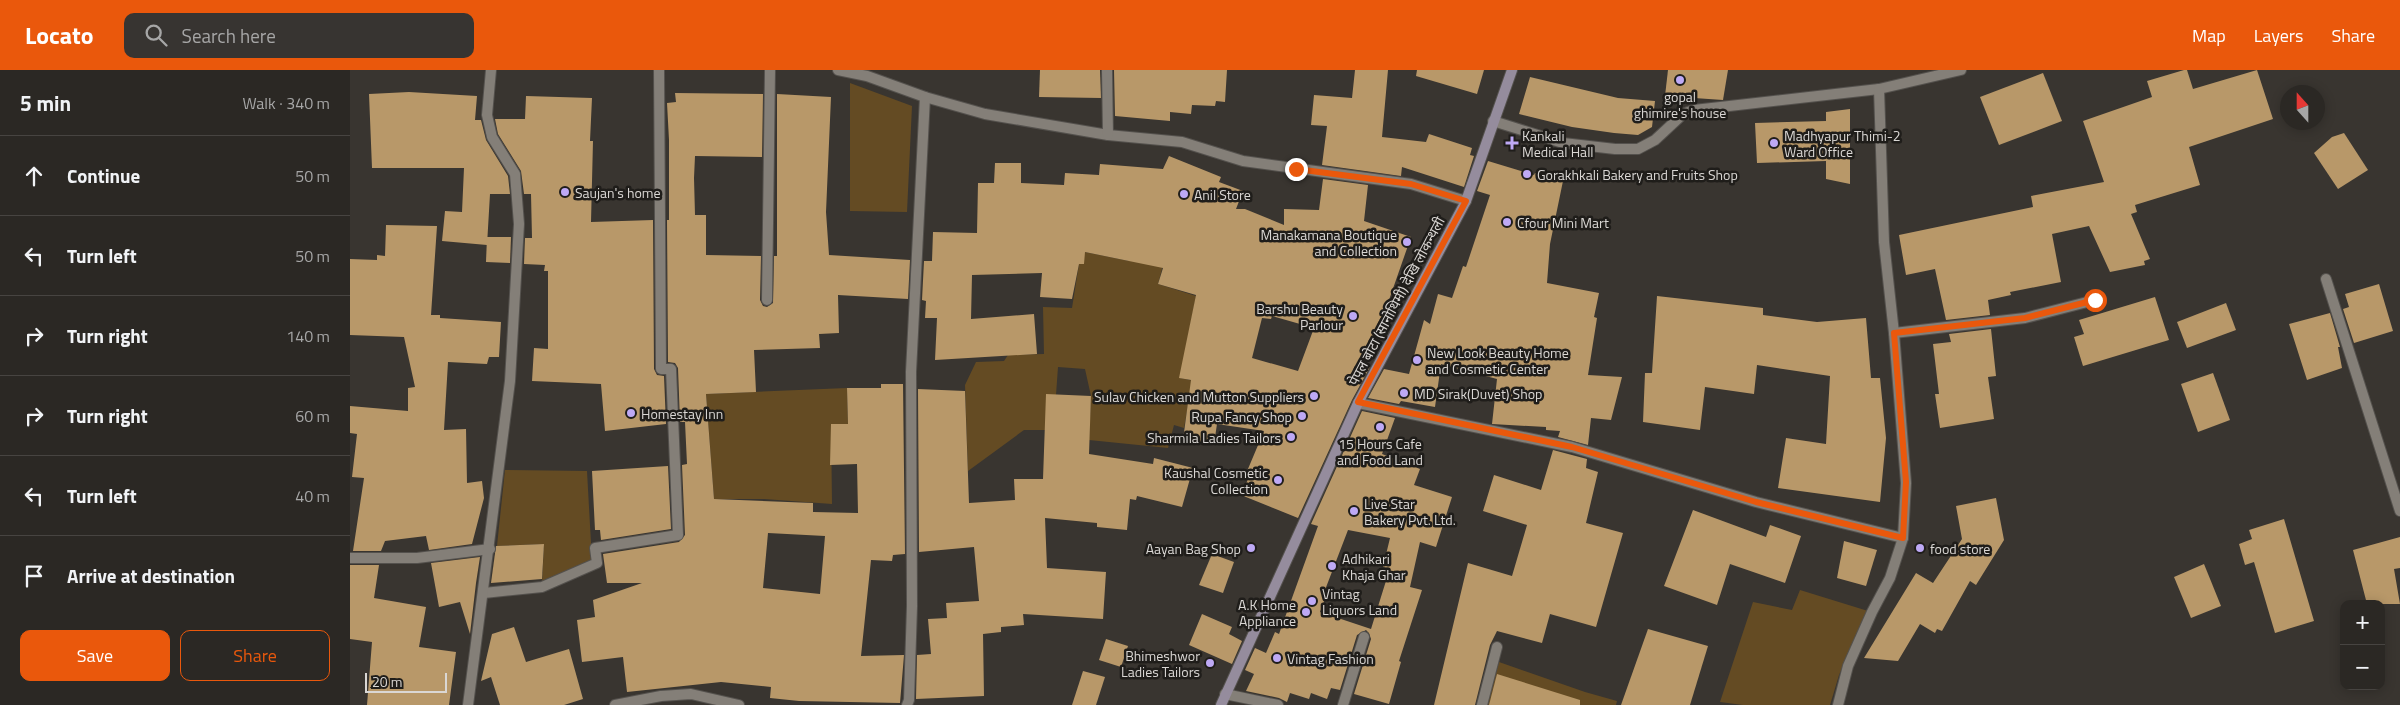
<!DOCTYPE html>
<html lang="en">
<head>
<meta charset="utf-8">
<style>
	body { margin:0; font-family:"Titillium Web","Noto Sans Devanagari",sans-serif; background:#373431; color:#f1f3f6 }
	.controls { position:absolute; right:15px; bottom:15px; display:grid; overflow:hidden; border-radius:10px; box-shadow:0 2px 12px #0003 }
	.controls button { width:45px; height:45px; display:grid; place-items:center; padding:0; border:0; border-bottom:1px solid #474441; background:#2b2824; color:#f1f3f6; font:25px sans-serif }
	.compass { position:absolute; left:1930px; top:15px; width:45px; height:45px; border-radius:50%; background:#2b2824; box-shadow:0 2px 12px #0003; rotate:339deg }
	.scale { position:absolute; left:15px; bottom:12px; width:82px; box-sizing:border-box; padding-left:5px; border:2px solid #dad7d4; border-top:0; font-size:14px; line-height:18px; white-space:nowrap; color:#dad7d4; -webkit-text-stroke:4px #1f1d1a; paint-order:stroke }
	.stop { position:absolute; width:15px; height:15px; margin:-11px; border:4px solid #ea580c; border-radius:50%; background:#fff }
	.stop.end { background:#ea580c; border-color:#fff; box-shadow:0 1px 5px #0008 }
	.list { margin:0; padding:0; list-style:none }
	h2 { display:flex; justify-content:space-between; align-items:center; height:65px; margin:0; padding:0 20px; font-size:21px }
	h2 small { font-size:16px; font-weight:400; color:#a6a6a6 }
	.list li { display:grid; grid-template-columns:32px 1fr auto; gap:15px; align-items:center; box-sizing:border-box; height:80px; padding:0 20px; border-top:1px solid #474441 }
	.list b { display:block; font-size:19px; white-space:nowrap }
	.list em { font-size:16px; font-style:normal; color:#a6a6a6 }
	.actions { display:flex; gap:10px; padding:15px 20px }
	.actions a { flex:1; padding:11px 0; border:1px solid #ea580c; border-radius:10px; text-align:center; font-size:18px; color:#ea580c }
	.actions .main { background:#ea580c; color:#fff }
	.icon { flex:none; width:28px; height:28px; fill:none; stroke:currentColor; stroke-width:2; stroke-linecap:round; stroke-linejoin:round }
	.map { position:relative; flex:none; width:2050px; height:635px; overflow:hidden }
	header { display:flex; align-items:center; gap:30px; box-sizing:border-box; height:70px; padding:0 25px; background:#ea580c; color:#fff }
	header strong { font-size:24px }
	nav { display:flex; gap:28px; margin-inline-start:auto; font-size:18px }
	.search { width:350px; height:45px; background:#373431; display:flex; align-items:center; gap:12px; box-sizing:border-box; padding:0 18px; border-radius:10px; color:#a6a6a6; font-size:19px }
	main { display:flex }
	aside { flex:1; background:#2b2824 }
	.map>svg:first-child { display:block }
	.green { fill:#644b23 }
	.building { fill:#b89869; fill-rule:evenodd }
	.lines { fill:none; stroke-linecap:round; stroke-linejoin:round }
	.pedestrian-casing { stroke:#54514d; stroke-width:12 }
	.minor-casing { stroke:#54514d; stroke-width:12 }
	.secondary-casing { stroke:#54514d; stroke-width:12 }
	.pedestrian { stroke:#847f78; stroke-width:10 }
	.minor { stroke:#847f78; stroke-width:10 }
	.secondary { stroke:#958c9d; stroke-width:10 }
	.route { stroke:#ea580c; stroke-width:6 }
	.poi-dot { fill:#bea9f5; stroke:#1f1d1a; stroke-width:2 }
	.labels { text-anchor:middle; dominant-baseline:central; stroke-width:5; stroke-linejoin:round; paint-order:stroke }
	.poi-label { font-size:14px; fill:#dad7d4; stroke:#1f1d1a; text-anchor:start }
	.street-label { font-size:14px; fill:#dad7d4; stroke:#1f1d1a }
</style>
</head>
<body>
<header>
<strong>Locato</strong>
<div class="search"><svg class="icon" aria-label="search" viewBox="0 0 24 24"><circle cx="10" cy="10" r="6"/><path d="M15 15l6 6"/></svg>Search here</div>
<nav><a>Map</a><a>Layers</a><a>Share</a></nav>
</header>
<main>
<aside>
<h2>5 min<small>Walk · 340 m</small></h2>
<ul class="list">
<li><svg class="icon" aria-label="ahead" viewBox="0 0 24 24"><path d="M12 20V5M6 11l6-6 6 6"/></svg><div><b>Continue</b></div><em>50 m</em></li>
<li><svg class="icon" aria-label="left" viewBox="0 0 24 24"><path d="M17 20v-9H6M10 6l-5 5 5 5"/></svg><div><b>Turn left</b></div><em>50 m</em></li>
<li><svg class="icon" aria-label="right" viewBox="0 0 24 24"><path d="M7 20v-9h11M14 6l5 5-5 5"/></svg><div><b>Turn right</b></div><em>140 m</em></li>
<li><svg class="icon" aria-label="right" viewBox="0 0 24 24"><path d="M7 20v-9h11M14 6l5 5-5 5"/></svg><div><b>Turn right</b></div><em>60 m</em></li>
<li><svg class="icon" aria-label="left" viewBox="0 0 24 24"><path d="M17 20v-9H6M10 6l-5 5 5 5"/></svg><div><b>Turn left</b></div><em>40 m</em></li>
<li><svg class="icon" aria-label="arrive" viewBox="0 0 24 24"><path d="M6 21V4h12l-3 4 3 4H6"/></svg><div><b>Arrive at destination</b></div></li>
</ul>
<div class="actions"><a class="main">Save</a><a>Share</a></div>
</aside>
<div class="map">
<svg width="2050" height="635" viewBox="0 0 2050 635">
	<rect width="100%" height="100%" fill="#393530"/>
	<g class="green">
		<polygon points="500,13 562,36 557,142 500,141"/>
		<polygon points="818,177 808,214 846,226 830,308 859,314 857,338 838,335 834,358 824,355 818,378 739,370 741,326 735,299 708,297 706,325 695,360 674,360 618,401 615,315 626,292 654,291 658,285 694,284 693,237 722,238 729,194 735,182 779,191"/>
		<polygon points="497,318 498,354 481,354 482,434 414,429 364,429 356,324"/>
		<polygon points="155,400 237,401 242,491 192,513 194,474 147,476"/>
		<polygon points="1450,520 1518,541 1489,605 1480,635 1393,635 1370,632 1403,532 1442,540"/>
		<polygon points="1149,592 1235,622 1267,631 1266,635 1137,635"/>
	</g>
	<g class="building">
		<polygon points="690,0 750,0 751,28 689,27"/>
		<polygon points="764,0 877,0 875,32 866,31 865,36 842,35 841,44 820,42 820,51 765,46"/>
		<polygon points="1005,0 1038,0 1032,67 1076,72 1079,64 1122,78 1120,85 1124,86 1114,117 1052,97 1051,106 972,95 977,56 961,55 964,25 1002,28"/>
		<polygon points="1067,0 1134,0 1127,24 1066,6"/>
		<polygon points="1318,0 1378,0 1373,30 1315,26"/>
		<polygon points="1834,0 1837,0 1843,19 1907,0 1923,49 1839,77 1850,115 1785,135 1787,142 1781,144 1800,189 1794,191 1795,195 1760,202 1739,156 1702,164 1711,212 1660,222 1661,225 1638,230 1640,245 1596,250 1585,199 1556,205 1549,165 1683,137 1681,126 1754,112 1733,51 1802,27 1797,11"/>
		<polygon points="1693,3 1712,51 1649,75 1630,27"/>
		<polygon points="1180,7 1268,28 1305,31 1302,57 1288,65 1264,63 1222,57 1169,44"/>
		<polygon points="59,22 127,26 125,50 131,50 136,70 158,106 160,124 140,124 137,175 92,171 95,141 112,142 114,98 22,98 19,24"/>
		<path d="M325 23 413 24 412 87 345 86 344 108 345 145H356V185L411 186 410 230 413 236 417 237 423 233 424 186H427V24L481 27 476 142 479 185 560 190 558 229 488 225 489 263 469 264 470 278 404 280 406 322 356 324 364 429 463 433V442L508 443 507 394 480 395 481 354H498L497 318H531V314H553L555 484 543 485 542 491 521 490 511 586 554 585 550 633 449 631 420 628 421 617 371 612 277 622 273 587 232 592 227 550 245 547 243 530 292 513H257L253 484 329 472 335 465 332 395 337 394 335 352H330L328 298 325 293 318 292 317 150H319V70L317 33 326 32ZM418 463 475 466 470 524 413 518Z"/>
		<polygon points="176,26 242,28 240,71 243,71 241,152 303,150 304,299 307,305 314,306 316,354 255,361 251,314 182,311 184,278 198,279 198,201 194,201 195,195 174,194 175,168 182,168 181,124 174,124 171,101 148,64 145,49 175,49"/>
		<polygon points="1500,39 1500,114 1476,109 1476,91 1407,93 1405,53 1476,51 1476,42"/>
		<polygon points="1994,63 2018,100 1988,119 1964,83 1982,67"/>
		<path d="M819 86 871 107 869 112 893 121 886 139H895L934 155V139L969 140 973 109 1018 115 1014 151 1061 167 1039 230 1045 233 1007 295 1020 297 1002 330 948 448 891 425 899 407 895 406 914 361 867 354 864 374 833 370 841 310 829 308 846 225 808 214 813 198 735 182 734 194H729L722 229 690 227 692 203 622 205 621 249 684 244 687 284 585 290 587 248H575L576 231 572 230 574 191H582L583 162 627 163 628 113H644L645 93H671V113L714 115 715 103 749 105 750 94 813 99ZM922 246 964 258 948 301 902 288 912 248 921 249Z"/>
		<polygon points="1138,91 1184,105 1185,103 1213,111 1200,174 1197,213 1249,223 1244,247 1247,248 1238,305 1272,307 1261,350 1241,348 1238,375 1208,367 1210,361 1196,360 1196,357 1142,354 1147,309 1091,294 1085,337 1051,331 1049,334 1018,328 1034,299 1059,304 1074,250 1080,254 1088,224 1102,228 1113,196 1116,197 1140,125 1127,121"/>
		<polygon points="36,155 87,156 81,245 90,245 90,248 151,252 149,287 139,287 137,294 98,292 94,360 116,359 117,413 132,411 134,428 122,474 79,480 76,466 35,471 31,481 3,481 14,408 2,407 7,364 0,363 0,336 58,341 58,318 65,317 54,267 0,265 0,189 27,190 27,185 35,186"/>
		<polygon points="137,167 161,167 160,193 136,192"/>
		<polygon points="2029,214 2043,261 2004,273 1993,239 1999,237 1995,224"/>
		<polygon points="1307,226 1413,238 1413,245 1467,252 1516,248 1521,308 1530,308 1536,368 1530,432 1428,418 1436,368 1476,374 1480,306 1407,295 1404,324 1355,317 1350,360 1293,352 1295,303 1302,303"/>
		<polygon points="1805,227 1819,270 1733,296 1724,267 1734,264 1729,250"/>
		<polygon points="1876,233 1886,260 1837,278 1827,252"/>
		<polygon points="1980,243 1990,277 1988,277 1992,298 1957,310 1939,254"/>
		<polygon points="1641,259 1646,306 1638,307 1644,349 1590,358 1585,324 1589,324 1583,274 1601,272 1599,264"/>
		<polygon points="1863,303 1880,350 1848,362 1831,314"/>
		<polygon points="568,319 615,321 619,433 665,430 664,409 693,409 696,324 741,326 739,384 803,394 804,388 843,398 832,437 787,426 786,430 780,429 777,460 747,457 747,453 695,448 697,498 756,502 753,549 673,544 674,555 651,557 651,562 633,564 634,626 566,629 567,585 581,584 578,549 597,548 596,533 629,531 624,477 569,482"/>
		<path d="M1012 341 1045 348 1032 384 1070 399 1064 415 1102 427 1086 477 1070 472 1060 517 1072 520 1049 591 1051 592 1039 634 1004 624 1021 569 1019 563 1016 560 1007 565 990 620 981 618 977 629 961 623 959 629 940 623 937 632 929 628 896 621 904 604 895 600 905 578 916 583 925 562 929 564 968 456 961 454ZM998 460 1040 468 1033 497 1040 498 1021 559 970 542 978 521 975 520Z"/>
		<polygon points="1203,380 1237,389 1236,398 1248,402 1236,453 1273,463 1246,557 1200,544 1192,573 1147,561 1140,575 1125,635 1084,635 1118,493 1162,506 1177,455 1133,441 1144,405 1191,420"/>
		<polygon points="318,396 321,459 251,470 250,460 245,460 242,401"/>
		<polygon points="1646,428 1654,470 1626,515 1620,511 1592,561 1587,559 1585,563 1570,554 1548,591 1514,588 1566,503 1583,513 1612,469 1606,436"/>
		<polygon points="1343,440 1416,467 1420,455 1451,466 1435,513 1380,494 1367,535 1314,516"/>
		<polygon points="1934,449 1964,551 1925,563 1904,492 1895,495 1889,474 1902,469 1899,460"/>
		<polygon points="2050,467 2050,498 2044,499 2050,534 2017,534 2003,480"/>
		<polygon points="1494,471 1527,480 1516,516 1487,508"/>
		<polygon points="194,474 192,509 141,513 146,476"/>
		<polygon points="862,484 884,492 873,523 849,515"/>
		<polygon points="130,487 126,513 120,564 110,532 89,537 81,493"/>
		<polygon points="1854,494 1871,536 1841,548 1824,507"/>
		<polygon points="0,495 29,495 24,528 76,537 69,577 106,582 99,635 17,635 22,572 0,569"/>
		<polygon points="852,544 882,557 879,564 892,571 882,594 839,575"/>
		<polygon points="164,557 176,592 219,579 233,629 214,635 150,635 141,607 131,611 142,564"/>
		<polygon points="1298,559 1358,576 1340,635 1271,635"/>
		<polygon points="756,569 778,576 771,597 749,590"/>
		<polygon points="733,601 755,607 746,635 722,635"/>
		<polygon points="1147,604 1230,630 1230,635 1139,635"/>
	</g>
	<g class="lines">
		<defs>
			<g id="pedestrian">
				<polyline points="875,624 928,635"/>
				<polyline points="993,635 1014,567"/>
				<polyline points="1132,635 1147,577"/>
			</g>
			<g id="minor">
				<polyline points="488,0 517,6 575,27 635,44 758,65 832,72 893,91 1061,114 1116,131"/>
				<polyline points="757,0 758,65"/>
				<polyline points="1143,51 1213,73 1265,79 1288,79 1305,70 1333,44 1344,40 1529,19 1611,0"/>
				<polyline points="1976,209 2050,441"/>
				<polyline points="417,230 420,0"/>
				<polyline points="1544,263 1675,248 1745,230"/>
				<polyline points="1008,333 1222,377 1406,432 1553,468"/>
				<polyline points="0,488 67,488 140,479"/>
				<polyline points="134,523 192,517 247,493 245,478 328,465 321,299 311,299 309,0"/>
				<polyline points="118,635 160,311 169,154 165,104 142,67 137,45 141,0"/>
				<polyline points="265,635 311,626 341,624 389,635"/>
				<polyline points="557,635 559,630 562,536 561,302 575,27"/>
				<polyline points="1488,635 1498,596 1522,542 1540,508 1553,468 1556,413 1544,263 1534,172 1529,19"/>
			</g>
			<polyline id="secondary" points="871,635 1008,333 1116,131 1162,0"/>
		</defs>
		<use href="#pedestrian" class="pedestrian-casing"/>
		<use href="#minor" class="minor-casing"/>
		<use href="#secondary" class="secondary-casing"/>
		<use href="#pedestrian" class="pedestrian"/>
		<use href="#minor" class="minor"/>
		<use href="#secondary" class="secondary"/>
	</g>
	<g class="lines">
		<polyline class="route" points="946,99 1061,114 1116,131 1008,332 1222,377 1406,432 1553,468 1556,412 1544,263 1675,248 1745,230"/>
	</g>
	<g class="poi-dot">
		<circle cx="1330" cy="10" r="5"/>
		<path d="M1159.5 65.5h5v5h5v5h-5v5h-5v-5h-5v-5h5z"/>
		<circle cx="1424" cy="73" r="5"/>
		<circle cx="1177" cy="104" r="5"/>
		<circle cx="215" cy="122" r="5"/>
		<circle cx="834" cy="124" r="5"/>
		<circle cx="1157" cy="152" r="5"/>
		<circle cx="1057" cy="172" r="5"/>
		<circle cx="1003" cy="246" r="5"/>
		<circle cx="1067" cy="290" r="5"/>
		<circle cx="1054" cy="323" r="5"/>
		<circle cx="964" cy="326" r="5"/>
		<circle cx="281" cy="343" r="5"/>
		<circle cx="952" cy="346" r="5"/>
		<circle cx="1030" cy="357" r="5"/>
		<circle cx="941" cy="367" r="5"/>
		<circle cx="928" cy="410" r="5"/>
		<circle cx="1004" cy="441" r="5"/>
		<circle cx="901" cy="478" r="5"/>
		<circle cx="1570" cy="478" r="5"/>
		<circle cx="982" cy="496" r="5"/>
		<circle cx="962" cy="531" r="5"/>
		<circle cx="956" cy="542" r="5"/>
		<circle cx="927" cy="588" r="5"/>
		<circle cx="860" cy="593" r="5"/>
	</g>
	<g class="labels">
		<g class="poi-label">
			<text x="1330" y="26" text-anchor="middle">gopal<tspan x="1330" dy="16">ghimire's house</tspan></text>
			<text x="1172" y="65">Kankali<tspan x="1172" dy="16">Medical Hall</tspan></text>
			<text x="1434" y="65">Madhyapur Thimi-2<tspan x="1434" dy="16">Ward Office</tspan></text>
			<text x="1187" y="104">Gorakhkali Bakery and Fruits Shop</text>
			<text x="225" y="122">Saujan's home</text>
			<text x="844" y="124">Anil Store</text>
			<text x="1167" y="152">Cfour Mini Mart</text>
			<text x="1047" y="164" text-anchor="end">Manakamana Boutique<tspan x="1047" dy="16">and Collection</tspan></text>
			<text x="993" y="238" text-anchor="end">Barshu Beauty<tspan x="993" dy="16">Parlour</tspan></text>
			<text x="1077" y="282">New Look Beauty Home<tspan x="1077" dy="16">and Cosmetic Center</tspan></text>
			<text x="1064" y="323">MD Sirak(Duvet) Shop</text>
			<text x="954" y="326" text-anchor="end">Sulav Chicken and Mutton Suppliers</text>
			<text x="291" y="343">Homestay Inn</text>
			<text x="942" y="346" text-anchor="end">Rupa Fancy Shop</text>
			<text x="931" y="367" text-anchor="end">Sharmila Ladies Tailors</text>
			<text x="1030" y="373" text-anchor="middle">15 Hours Cafe<tspan x="1030" dy="16">and Food Land</tspan></text>
			<text x="918" y="402" text-anchor="end">Kaushal Cosmetic<tspan x="918" dy="16">Collection</tspan></text>
			<text x="1014" y="433">Live Star<tspan x="1014" dy="16">Bakery Pvt. Ltd.</tspan></text>
			<text x="891" y="478" text-anchor="end">Aayan Bag Shop</text>
			<text x="1580" y="478">food store</text>
			<text x="992" y="488">Adhikari<tspan x="992" dy="16">Khaja Ghar</tspan></text>
			<text x="972" y="523">Vintag<tspan x="972" dy="16">Liquors Land</tspan></text>
			<text x="946" y="534" text-anchor="end">A.K Home<tspan x="946" dy="16">Appliance</tspan></text>
			<text x="850" y="585" text-anchor="end">Bhimeshwor<tspan x="850" dy="16">Ladies Tailors</tspan></text>
			<text x="937" y="588">Vintag Fashion</text>
		</g>
		<g class="street-label">
			<text transform="translate(1046 231) rotate(-62)">पेपल बोटा (सानोथिमी) देखि लोकन्थली</text>
		</g>
	</g>
</svg>
<div class="controls">
<button>+</button>
<button>−</button>
</div>
<svg class="compass" viewBox="-18 -18 36 36"><path d="M0-13l5 13h-10z" fill="#e53935"/><path d="M0 13l5-13h-10z" fill="#a6a6a6"/></svg>
<div class="scale">20 m</div>
<div class="stop" style="left:1745px;top:230px"></div>
<div class="stop end" style="left:946px;top:99px"></div>
</div>
</main>
</body>
</html>
